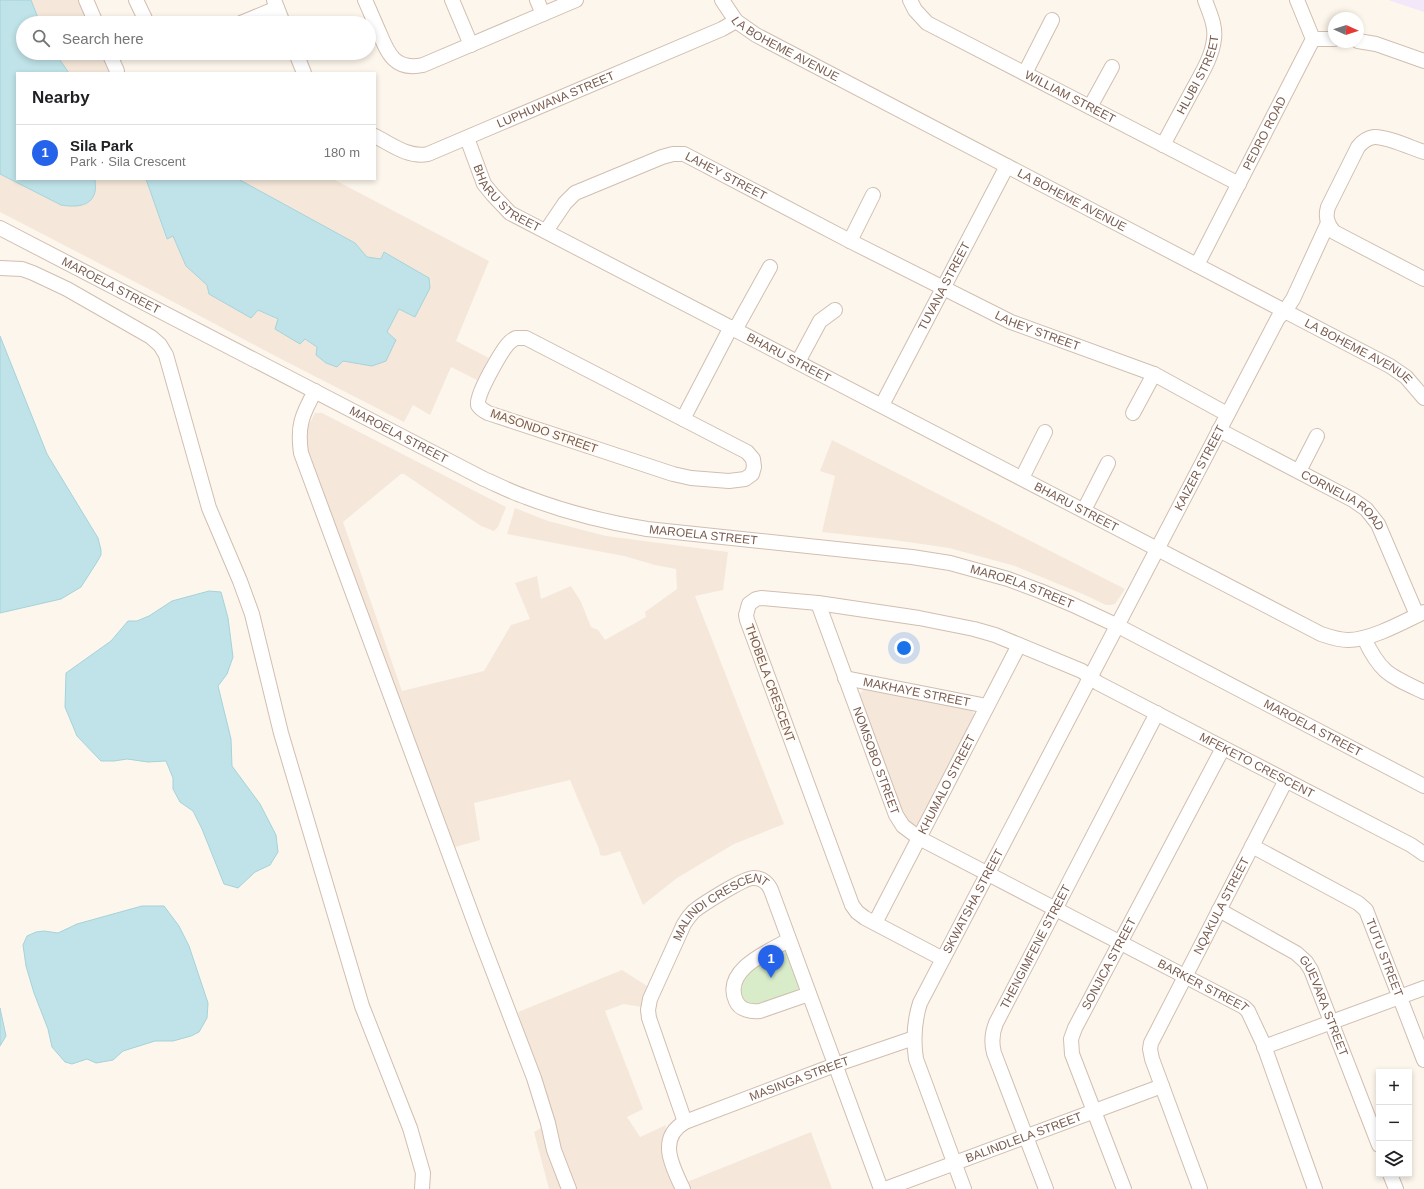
<!DOCTYPE html>
<html lang="en">
<head>
<meta charset="utf-8">
<style>
	body { margin:0; font-family:Arial,sans-serif; background:#f6f6f6; color:#202124 }
	.controls { position:absolute; right:12px; bottom:12px; display:grid; overflow:hidden; border-radius:0px; box-shadow:0 2px 6px #0003 }
	.controls button { width:36px; height:36px; display:grid; place-items:center; padding:0; border:0; border-bottom:1px solid #e0e0e0; background:#fff; color:#202124; font:20px sans-serif }
	.compass { position:absolute; left:1328px; top:12px; width:36px; height:36px; border-radius:50%; background:#fff; box-shadow:0 2px 6px #0003; rotate:93deg }
	.you { position:absolute; left:904px; top:648px; width:14px; height:14px; margin:-10px; border:3px solid #fff; border-radius:50%; background:#1a73e8; box-shadow:0 0 0 6px #1a73e833 }
	.badge { display:grid; place-items:center; width:26px; height:26px; border-radius:50%; background:#2563eb; color:#fff; font-size:13px; font-weight:700 }
	.pin { position:absolute; translate:-50% -33px; filter:drop-shadow(0 1px 2px #0008) }
	.pin::after { content:''; position:absolute; top:21px; width:14px; height:12px; background:inherit; clip-path:polygon(0 0,100% 0,50% 100%) }
	.list { margin:0; padding:0; list-style:none }
	h2 { display:flex; justify-content:space-between; align-items:center; height:52px; margin:0; padding:0 16px; font-size:17px }
	h2 small { font-size:13px; font-weight:400; color:#757577 }
	.list li { display:grid; grid-template-columns:26px 1fr auto; gap:12px; align-items:center; box-sizing:border-box; height:56px; padding:0 16px; border-top:1px solid #e0e0e0 }
	.list b { display:block; font-size:15px; white-space:nowrap }
	.list p { margin:0; font-size:13px; white-space:nowrap; color:#757577 }
	.list em { font-size:13px; font-style:normal; color:#757577 }
	.icon { flex:none; width:22px; height:22px; fill:none; stroke:currentColor; stroke-width:2; stroke-linecap:round; stroke-linejoin:round }
	.map { position:relative; flex:none; width:1424px; height:1189px; overflow:hidden }
	.search { position:absolute; background:#fff; box-shadow:0 2px 6px #0003; left:16px; top:16px; width:360px; height:44px; display:flex; align-items:center; gap:10px; box-sizing:border-box; padding:0 14px; border-radius:22px; color:#757577; font-size:15px }
	.panel { position:absolute; background:#fff; box-shadow:0 2px 6px #0003; left:16px; top:72px; width:360px; height:108px; border-radius:0px }
	.map>svg:first-child { display:block }
	.residential { fill:#f5e8da }
	.education { fill:#f3e8fa }
	.green { fill:#d8ecc9 }
	.water { fill:#bfe3e8; stroke:#a5d3da }
	.lines { fill:none; stroke-linecap:round; stroke-linejoin:round }
	.minor-casing { stroke:#d1beb0; stroke-width:16 }
	.minor { stroke:#fff; stroke-width:14 }
	.labels { text-anchor:middle; dominant-baseline:central; stroke-width:4; stroke-linejoin:round; paint-order:stroke }
	.street-label { font-size:12px; fill:#7a5c4d; stroke:#fffaf3 }
</style>
</head>
<body>
<div class="map">
<svg width="1424" height="1189" viewBox="0 0 1424 1189">
	<rect width="100%" height="100%" fill="#fdf6ec"/>
	<g class="residential">
		<polygon points="31,0 81,0 91,23 40,23"/>
		<polygon points="55,53 104,53 123,73 69,73"/>
		<polygon points="0,174 61,205 71,206 86,204 90,201 95,193 95,179 146,179 166,239 173,236 186,266 207,285 278,320 300,344 304,339 317,347 343,361 372,366 396,340 387,332 399,308 415,316 384,252 381,259 367,257 355,243 238,179 333,179 489,261 456,341 489,358 477,380 451,367 430,415 413,405 404,422 283,360 166,298 0,212"/>
		<polygon points="315,413 322,413 506,507 498,527 494,531 481,526 404,474 401,474 343,522 402,691 484,671 511,625 530,619 515,583 537,576 541,599 571,586 581,602 591,627 598,630 605,640 646,617 645,612 677,589 676,569 655,565 624,556 507,534 515,508 548,521 606,536 728,552 723,590 695,596 784,824 734,844 677,878 643,905 620,851 605,856 600,855 599,849 570,780 474,803 480,840 452,848 405,714 394,694 307,449 307,428"/>
		<polygon points="832,440 1125,589 1115,604 1110,605 1106,605 1085,595 1015,566 949,548 894,540 822,532 835,476 820,471"/>
		<polygon points="865,688 971,709 975,716 921,823 918,825 910,825 906,823 859,695"/>
		<polygon points="622,970 647,986 641,1007 624,1004 605,1011 643,1109 627,1117 640,1137 666,1125 664,1137 677,1189 549,1189 534,1132 550,1123 518,1012"/>
		<polygon points="811,1132 832,1189 690,1189 687,1182"/>
	</g>
	<polygon class="education" points="1388,0 1424,0 1424,12"/>
	<polygon class="green" points="782,951 788,954 799,987 796,993 757,1007 743,1001 740,987 749,970"/>
	<g class="water">
		<path d="M0 0H31L40 23H23V53H55L69 73H17V179H95C95 183 96 188 95 192 91 208 73 207 61 205L0 174Z"/>
		<polygon points="146,179 238,179 355,243 367,257 381,259 384,252 429,278 430,288 415,317 399,309 387,332 396,340 386,361 372,366 343,361 337,367 326,363 316,355 317,347 305,339 300,344 275,329 278,319 258,310 251,318 209,294 207,285 186,266 173,236 167,239"/>
		<polygon points="0,336 47,454 98,538 101,550 101,555 97,562 81,587 61,599 0,613"/>
		<polygon points="209,591 221,592 228,618 233,657 227,674 218,686 231,739 232,766 260,804 276,835 278,852 270,865 255,872 238,888 224,884 202,829 193,811 180,802 173,789 173,778 166,761 148,762 127,759 114,761 101,761 77,736 65,707 66,673 111,641 128,621 137,621 149,616 172,601"/>
		<polygon points="142,906 164,906 179,926 189,946 208,1003 207,1018 199,1032 191,1036 173,1041 155,1041 123,1051 113,1060 96,1063 87,1059 72,1064 65,1062 52,1047 48,1029 34,993 26,966 23,945 27,936 36,932 44,931 58,933 77,924"/>
		<polygon points="0,1008 6,1036 0,1046"/>
	</g>
	<g class="lines">
		<defs>
			<g id="minor">
				<polyline points="86,0 96,23"/>
				<polyline points="136,0 147,23"/>
				<polyline points="274,0 283,23"/>
				<path d="M365 0C370 11 374 21 379 32 388 54 395 71 423 65L576 0"/>
				<polyline points="452,0 471,45"/>
				<polyline points="537,0 543,14"/>
				<path id="s1" d="M722 0 736 21 756 35 1390 366 1406 377 1424 398"/>
				<path id="s2" d="M910 0 915 10 927 23 1239 184"/>
				<polyline points="241,23 277,8"/>
				<polyline points="1313,39 1334,39"/>
				<polyline points="1358,41 1376,44 1424,61"/>
				<polyline points="109,53 117,71"/>
				<polyline points="296,53 304,73"/>
				<polyline points="1025,73 1052,20"/>
				<polyline points="1090,107 1112,67"/>
				<path id="s3" d="M375 136C392 145 409 158 428 154L722 29 736 21"/>
				<path id="s4" d="M467 138 484 184 493 195 510 213 1321 634C1330 637 1338 640 1348 640 1371 640 1403 622 1424 612"/>
				<path id="s5" d="M1163 145C1172 128 1182 110 1191 93 1200 76 1212 58 1214 39 1216 25 1209 12 1205 0"/>
				<path d="M1424 152C1412 148 1385 136 1374 137 1367 138 1362 142 1358 147L1328 207C1325 217 1327 224 1334 232L1424 279"/>
				<path id="s6" d="M0 228 484 479C498 485 511 492 526 497 565 512 605 522 647 529L912 557 950 563 1008 579 1040 591 1071 604 1116 625 1424 786"/>
				<path id="s7" d="M546 231 565 203 575 193 662 157 673 154H684L850 241 1011 322 1154 374 1227 414"/>
				<polyline points="850,241 873,195"/>
				<path id="s8" d="M1197 265 1313 39 1297 0"/>
				<polyline points="0,268 22,269 33,273 67,289 151,337 160,345 166,355 209,508 240,581 252,614 281,733 362,1006 410,1128 423,1173 422,1189"/>
				<polyline points="735,330 770,267"/>
				<path d="M516 338H526L747 452 753 459 754 467 752 474 745 479 729 481 691 478 673 474 488 413C484 411 480 408 478 405 475 396 503 348 510 342 512 340 514 339 516 338Z"/>
				<polyline points="798,362 820,321 835,310"/>
				<path d="M315 391C302 415 297 426 301 453L480 937 534 1078 548 1123 554 1150 569 1189"/>
				<path id="s9" d="M882 405 1007 166"/>
				<polyline points="1133,413 1154,374"/>
				<polyline points="683,419 731,327"/>
				<path id="s10" d="M1219 430 1353 500 1366 509 1378 524 1417 615"/>
				<polyline points="1299,471 1317,436"/>
				<polyline points="1022,478 1045,432"/>
				<polyline points="1084,510 1108,463"/>
				<path id="s11" d="M818 603 896 815 903 826 919 838 1244 1007 1248 1011 1263 1043 1315 1189"/>
				<path d="M1364 638C1380 673 1390 676 1424 692"/>
				<path id="s12" d="M845 678 987 706"/>
				<path id="s13" d="M1252 846 1358 903 1366 910 1424 1060"/>
				<path id="s14" d="M1219 910 1296 953 1306 962 1311 970 1379 1145"/>
				<path id="s15" d="M875 923 1019 645"/>
				<path d="M789 940C769 951 722 970 736 1001 740 1010 751 1012 760 1011L809 994"/>
				<path id="s16" d="M943 959 865 918 857 912 852 905 747 620 746 615 749 604 756 599 761 598 818 603 919 618 974 629 995 635 1082 671 1098 683 1411 845 1424 854"/>
				<polyline points="1264,1047 1424,988"/>
				<path id="s17" d="M685 1122 649 1018 648 1010 650 999 684 924C687 919 690 915 694 911 703 904 745 877 754 878 762 878 768 883 771 890L881 1189"/>
				<polyline points="1390,1174 1396,1189"/>
				<path id="s18" d="M683 1189C672 1166 657 1138 685 1122L835 1065 914 1038"/>
				<path id="s19" d="M885 1189 1162 1086"/>
				<path id="s20" d="M964 1189 916 1059C913 1039 914 1022 920 1003L1278 318 1285 311 1293 299 1328 223"/>
				<path id="s21" d="M1046 1189 994 1053C991 1042 992 1033 996 1023L1157 713"/>
				<path id="s22" d="M1124 1189 1072 1054 1071 1039 1075 1028 1223 748"/>
				<path id="s23" d="M1200 1189 1152 1059 1150 1049 1151 1043 1286 780"/>
			</g>
		</defs>
		<use href="#minor" class="minor-casing"/>
		<use href="#minor" class="minor"/>
	</g>
	<g class="labels">
		<g class="street-label">
			<text stroke="none"><textPath href="#s1" startOffset="82">LA BOHEME AVENUE</textPath></text>
			<text stroke="none"><textPath href="#s5" startOffset="79">HLUBI STREET</textPath></text>
			<text stroke="none"><textPath href="#s2" startOffset="190">WILLIAM STREET</textPath></text>
			<text stroke="none"><textPath href="#s3" startOffset="196">LUPHUWANA STREET</textPath></text>
			<text stroke="none"><textPath href="#s8" startOffset="148">PEDRO ROAD</textPath></text>
			<text stroke="none"><textPath href="#s7" startOffset="212">LAHEY STREET</textPath></text>
			<text stroke="none"><textPath href="#s4" startOffset="75">BHARU STREET</textPath></text>
			<text stroke="none"><textPath href="#s1" startOffset="406">LA BOHEME AVENUE</textPath></text>
			<text stroke="none"><textPath href="#s6" startOffset="125">MAROELA STREET</textPath></text>
			<text stroke="none"><textPath href="#s9" startOffset="134">TUVANA STREET</textPath></text>
			<text stroke="none"><textPath href="#s7" startOffset="560">LAHEY STREET</textPath></text>
			<text stroke="none"><textPath href="#s1" startOffset="730">LA BOHEME AVENUE</textPath></text>
			<text stroke="none"><textPath href="#s4" startOffset="402">BHARU STREET</textPath></text>
			<text transform="translate(544 431) rotate(19)">MASONDO STREET</text>
			<text stroke="none"><textPath href="#s6" startOffset="449">MAROELA STREET</textPath></text>
			<text stroke="none"><textPath href="#s20" startOffset="799">KAIZER STREET</textPath></text>
			<text stroke="none"><textPath href="#s10" startOffset="143">CORNELIA ROAD</textPath></text>
			<text stroke="none"><textPath href="#s4" startOffset="726">BHARU STREET</textPath></text>
			<text stroke="none"><textPath href="#s6" startOffset="773">MAROELA STREET</textPath></text>
			<text stroke="none"><textPath href="#s6" startOffset="1097">MAROELA STREET</textPath></text>
			<text transform="translate(770 683) rotate(70)">THOBELA CRESCENT</text>
			<text stroke="none"><textPath href="#s12" startOffset="73">MAKHAYE STREET</textPath></text>
			<text stroke="none"><textPath href="#s6" startOffset="1421">MAROELA STREET</textPath></text>
			<text stroke="none"><textPath href="#s11" startOffset="168">NOMSOBO STREET</textPath></text>
			<text stroke="none"><textPath href="#s16" startOffset="971">MFEKETO CRESCENT</textPath></text>
			<text stroke="none"><textPath href="#s15" startOffset="156">KHUMALO STREET</textPath></text>
			<text stroke="none"><textPath href="#s20" startOffset="310">SKWATSHA STREET</textPath></text>
			<text stroke="none"><textPath href="#s23" startOffset="309">NQAKULA STREET</textPath></text>
			<text stroke="none"><textPath href="#s17" startOffset="253">MALINDI CRESCENT</textPath></text>
			<text stroke="none"><textPath href="#s21" startOffset="262">THENGIMFENE STREET</textPath></text>
			<text stroke="none"><textPath href="#s13" startOffset="182">TUTU STREET</textPath></text>
			<text stroke="none"><textPath href="#s22" startOffset="244">SONJICA STREET</textPath></text>
			<text stroke="none"><textPath href="#s11" startOffset="579">BARKER STREET</textPath></text>
			<text stroke="none"><textPath href="#s14" startOffset="149">GUEVARA STREET</textPath></text>
			<text stroke="none"><textPath href="#s18" startOffset="198">MASINGA STREET</textPath></text>
			<text stroke="none"><textPath href="#s19" startOffset="148">BALINDLELA STREET</textPath></text>
		</g>
	</g>
</svg>
<div class="controls">
<button>+</button>
<button>−</button>
<button><svg class="icon" aria-label="layers" viewBox="0 0 24 24"><path d="M12 4l9 5-9 5-9-5zM3 14l9 5 9-5"/></svg></button>
</div>
<svg class="compass" viewBox="-18 -18 36 36"><path d="M0-13l5 13h-10z" fill="#e53935"/><path d="M0 13l5-13h-10z" fill="#757577"/></svg>
<div class="you"></div>
<div class="pin badge" style="left:771px;top:978px">1</div>
<div class="search"><svg class="icon" aria-label="search" viewBox="0 0 24 24"><circle cx="10" cy="10" r="6"/><path d="M15 15l6 6"/></svg>Search here</div>
<section class="panel">
<h2>Nearby<small></small></h2>
<ul class="list">
<li><span class="badge">1</span><div><b>Sila Park</b><p>Park · Sila Crescent</p></div><em>180 m</em></li>
</ul>
</section>
</div>
</body>
</html>
